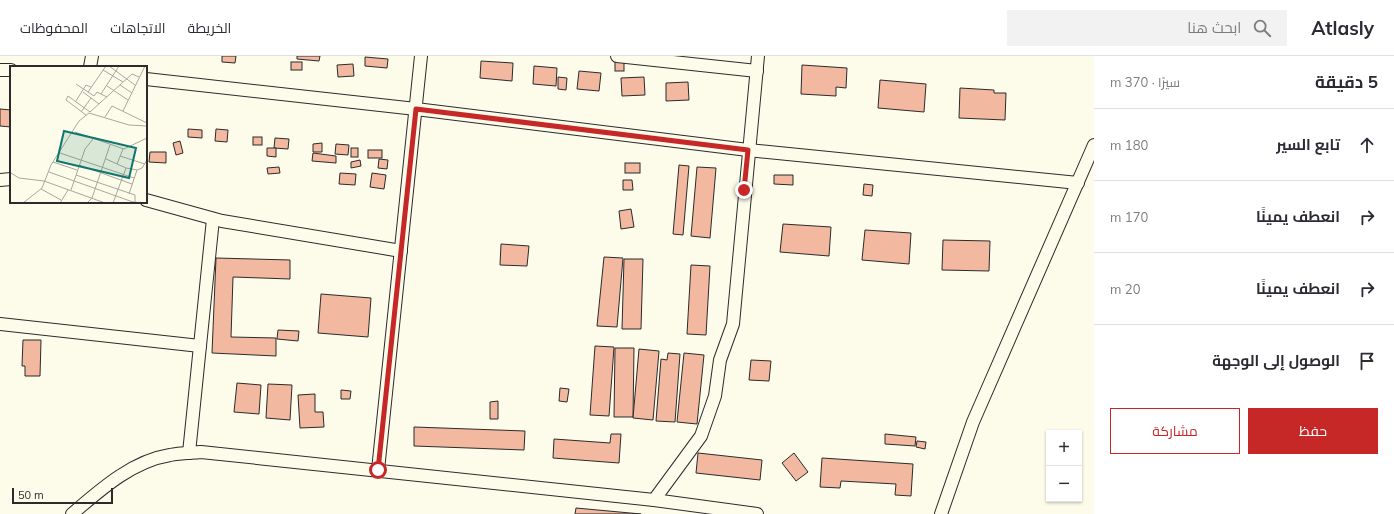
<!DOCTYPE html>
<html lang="ar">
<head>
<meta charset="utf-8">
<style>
	body { margin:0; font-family:Mulish,Cairo,sans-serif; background:#f2f2f3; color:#2b2b33; direction:rtl }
	.controls { position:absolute; right:12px; bottom:12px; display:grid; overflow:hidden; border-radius:0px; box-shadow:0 1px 3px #0004 }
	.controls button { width:36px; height:36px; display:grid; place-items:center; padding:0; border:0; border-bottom:1px solid #e1e1e2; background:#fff; color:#2b2b33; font:20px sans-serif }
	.scale { position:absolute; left:12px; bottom:10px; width:101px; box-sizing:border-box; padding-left:4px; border:2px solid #2b2b2b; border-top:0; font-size:11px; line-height:14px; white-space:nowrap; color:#2b2b2b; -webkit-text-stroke:3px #fdfbea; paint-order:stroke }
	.stop { position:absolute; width:12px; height:12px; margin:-9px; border:3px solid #c62828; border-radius:50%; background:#fff }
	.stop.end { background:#c62828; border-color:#fff; box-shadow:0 1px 4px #0008 }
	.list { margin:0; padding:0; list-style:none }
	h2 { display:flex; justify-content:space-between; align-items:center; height:52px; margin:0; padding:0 16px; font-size:17px }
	h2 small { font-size:13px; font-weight:400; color:#7c7c81 }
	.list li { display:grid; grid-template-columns:26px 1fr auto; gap:12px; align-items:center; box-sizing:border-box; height:72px; padding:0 16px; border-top:1px solid #e1e1e2 }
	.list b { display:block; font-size:15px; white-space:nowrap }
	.list em { font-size:13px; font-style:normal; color:#7c7c81 }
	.actions { display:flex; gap:8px; padding:12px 16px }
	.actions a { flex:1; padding:9px 0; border:1px solid #c62828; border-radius:0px; text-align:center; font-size:14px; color:#c62828 }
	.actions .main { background:#c62828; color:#fff }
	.icon { flex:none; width:22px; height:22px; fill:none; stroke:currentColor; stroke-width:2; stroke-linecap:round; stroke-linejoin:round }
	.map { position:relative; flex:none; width:1094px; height:458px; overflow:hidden; direction:ltr }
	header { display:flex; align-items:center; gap:24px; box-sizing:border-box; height:56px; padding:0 20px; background:#fff; border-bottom:1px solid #e1e1e2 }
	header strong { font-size:19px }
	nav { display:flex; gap:22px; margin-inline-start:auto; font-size:14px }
	.search { width:280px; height:36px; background:#f2f2f3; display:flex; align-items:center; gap:10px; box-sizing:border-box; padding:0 14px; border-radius:0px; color:#7c7c81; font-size:15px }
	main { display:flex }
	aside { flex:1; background:#fff }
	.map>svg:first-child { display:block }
	.building { fill:#f2b8a0; stroke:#2b2b2b }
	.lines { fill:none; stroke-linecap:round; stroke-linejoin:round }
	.minor-casing { stroke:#2b2b2b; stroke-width:14 }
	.minor { stroke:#fdfbea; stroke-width:12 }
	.route { stroke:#c62828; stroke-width:5 }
	.inset-road { fill:none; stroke:#a9a89e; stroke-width:1 }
	.view { fill:#0f766e; fill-opacity:0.15; stroke:#0f766e; stroke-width:2 }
	.inset-edge { fill:none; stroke:#2b2b2b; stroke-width:2 }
</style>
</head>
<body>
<header>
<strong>Atlasly</strong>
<div class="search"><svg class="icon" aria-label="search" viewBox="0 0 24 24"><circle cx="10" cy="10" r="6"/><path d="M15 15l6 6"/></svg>ابحث هنا</div>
<nav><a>الخريطة</a><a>الاتجاهات</a><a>المحفوظات</a></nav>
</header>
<main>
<aside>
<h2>5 دقيقة<small>سيرًا · 370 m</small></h2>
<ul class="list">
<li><svg class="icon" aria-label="ahead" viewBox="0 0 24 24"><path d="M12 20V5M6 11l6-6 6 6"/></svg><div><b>تابع السير</b></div><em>180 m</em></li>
<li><svg class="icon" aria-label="right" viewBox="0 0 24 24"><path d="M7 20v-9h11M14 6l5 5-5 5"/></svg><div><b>انعطف يمينًا</b></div><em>170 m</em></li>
<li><svg class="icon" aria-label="right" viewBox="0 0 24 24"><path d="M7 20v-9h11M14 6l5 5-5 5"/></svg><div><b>انعطف يمينًا</b></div><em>20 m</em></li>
<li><svg class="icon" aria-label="arrive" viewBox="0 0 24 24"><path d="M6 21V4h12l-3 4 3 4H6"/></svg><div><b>الوصول إلى الوجهة</b></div></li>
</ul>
<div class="actions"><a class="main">حفظ</a><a>مشاركة</a></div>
</aside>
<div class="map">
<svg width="1094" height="458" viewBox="0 0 1094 458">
	<rect width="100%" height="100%" fill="#fdfbea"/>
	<g class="building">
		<polygon points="222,0 236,0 235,7 222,6"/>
		<polygon points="297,0 320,0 319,5 297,3"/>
		<polygon points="365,1 388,3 387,12 365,10"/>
		<polygon points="481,5 513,7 512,25 480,22"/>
		<rect x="291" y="6" width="11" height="8"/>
		<rect x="615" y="6" width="9" height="9"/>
		<polygon points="353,8 354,20 338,21 337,9"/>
		<polygon points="802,9 847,12 846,32 836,31 836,40 801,38"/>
		<polygon points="534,10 557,12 556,30 533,28"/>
		<polygon points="579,15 601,17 599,35 577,33"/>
		<polygon points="558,21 567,22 566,34 558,33"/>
		<polygon points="644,21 645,39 622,40 621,22"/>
		<polygon points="880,24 926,28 924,56 878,52"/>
		<polygon points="688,26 689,44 666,45 666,27"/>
		<polygon points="960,32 994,34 994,37 1006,37 1005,64 959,62"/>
		<polygon points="0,53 11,54 11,71 0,70"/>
		<polygon points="188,73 202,74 202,82 188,81"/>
		<polygon points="216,73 228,74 227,86 215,85"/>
		<rect x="253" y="81" width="9" height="8"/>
		<polygon points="275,82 289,83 288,93 274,92"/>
		<polygon points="180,85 183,97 176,99 173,87"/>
		<polygon points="322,87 322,96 313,96 313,88"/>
		<polygon points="336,88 349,89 348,99 335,98"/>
		<polygon points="267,92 276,92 276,101 267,100"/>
		<rect x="351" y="92" width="7" height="9"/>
		<rect x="368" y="94" width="14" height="8"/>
		<polygon points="150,96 166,96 166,107 149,106"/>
		<polygon points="313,97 336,100 336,107 312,105"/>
		<polygon points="379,103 388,104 387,113 378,112"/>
		<polygon points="360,104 361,110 351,112 351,106"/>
		<rect x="625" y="107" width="15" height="10"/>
		<polygon points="679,109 689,110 683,179 673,178"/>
		<polygon points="279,111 280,117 268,118 267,112"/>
		<polygon points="697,111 716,112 710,182 691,180"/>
		<polygon points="340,117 356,118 355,129 339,128"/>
		<polygon points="372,117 386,119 384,133 370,131"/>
		<polygon points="774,119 793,119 793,129 774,128"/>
		<polygon points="623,124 632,124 633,134 623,134"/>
		<polygon points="864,128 873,129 872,140 863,139"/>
		<polygon points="631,153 634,171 621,173 619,155"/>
		<polygon points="783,168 831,171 829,200 780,196"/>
		<polygon points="865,174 911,177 909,208 862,204"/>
		<polygon points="943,184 990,185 989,215 942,214"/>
		<polygon points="501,188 529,190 527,210 500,209"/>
		<polygon points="604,201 623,202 617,271 597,270"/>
		<polygon points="216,202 290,204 290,223 233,221 231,281 276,282 276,300 212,297"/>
		<polygon points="624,203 643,203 641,273 622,273"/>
		<polygon points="691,209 710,210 706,279 687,278"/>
		<polygon points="321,238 371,242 368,281 318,277"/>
		<polygon points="278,274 299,275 298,285 277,283"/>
		<polygon points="23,284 41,284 40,320 25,320 25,310 22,310"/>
		<polygon points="595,290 614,291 609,360 590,359"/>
		<polygon points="615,292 634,292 633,361 614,361"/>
		<polygon points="639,293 659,295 653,364 633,362"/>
		<polygon points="668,297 680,298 675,366 656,365 661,303 667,304"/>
		<polygon points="684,297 704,299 697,368 677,366"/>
		<polygon points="751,304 771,305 769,325 749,324"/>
		<polygon points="237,327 261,329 259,358 234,356"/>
		<polygon points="268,328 292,329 290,364 266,362"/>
		<polygon points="560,332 569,333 567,346 559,345"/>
		<polygon points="341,334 351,335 350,343 341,343"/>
		<polygon points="315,338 315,356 323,356 324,371 300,372 298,339"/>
		<polygon points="498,345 498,363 490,363 490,346"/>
		<polygon points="414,371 525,375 524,394 414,390"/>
		<polygon points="611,378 621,378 619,407 553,402 554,383 610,387"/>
		<polygon points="885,378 916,381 915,390 885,388"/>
		<polygon points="917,385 926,386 925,393 916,391"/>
		<polygon points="698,397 762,404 760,424 696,417"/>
		<polygon points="794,397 808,416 796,425 782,407"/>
		<polygon points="822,402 913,408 911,440 895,439 896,428 841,425 840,432 820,431"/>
		<polygon points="576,452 641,458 575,458"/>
	</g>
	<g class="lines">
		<defs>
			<g id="minor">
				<polyline points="617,0 757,15"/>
				<polyline points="90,11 92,0"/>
				<polyline points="0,14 11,14"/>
				<polyline points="146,23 416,53 748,94 1078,127"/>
				<polyline points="0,124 11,123"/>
				<polyline points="146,144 222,165 401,195"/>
				<polyline points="0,268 200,290"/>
				<polyline points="189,397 213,163"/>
				<polyline points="378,414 421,0"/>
				<polyline points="654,444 701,380 715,340 720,304 733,268 758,0"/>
				<path d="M72 458C100 434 132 405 170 399 180 397 191 397 201 396L654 444 757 458"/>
				<polyline points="941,458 973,366 1094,89"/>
			</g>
		</defs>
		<use href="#minor" class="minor-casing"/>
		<use href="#minor" class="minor"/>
	</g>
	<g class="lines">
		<polyline class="route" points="378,414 416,53 748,94 744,134"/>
	</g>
	<g transform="translate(10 10)">
		<rect width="137" height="137" fill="#fdfbea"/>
		<path class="inset-road" d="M99 0 125 19M93 4 113 16M66 18 84 30M110 19 122 27M97 20 118 34M73 26 89 38M78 26 96 0M91 28 109 0M84 30 87 26 97 31M66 35 76 19 81 21M113 45 135 0M71 46 81 32M80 46 122 8 129 11M76 49 56 34 58 30 80 46M95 51 102 40 137 57M65 66 114 83 137 72M50 87 124 112M110 90 135 98M96 93 116 102 127 104 132 102 137 94M43 96 67 104M107 98 113 83M69 99 122 118M39 106 123 136 135 137M1 107 9 112 34 115 95 137M66 109 125 129V136M31 123 51 134M61 124 75 83 83 73M119 128 127 104M2 137H15M13 137 32 122 41 99 69 55 79 47 119 59 137 60M50 137 58 124M77 137 82 132 100 79M103 137 116 102"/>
		<path class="view" d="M54 65 126 82 119 112 47 95Z"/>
		<rect width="137" height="137" class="inset-edge"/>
	</g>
</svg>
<div class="controls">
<button>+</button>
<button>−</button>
</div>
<div class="scale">50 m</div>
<div class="stop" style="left:378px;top:414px"></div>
<div class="stop end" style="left:744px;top:134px"></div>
</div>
</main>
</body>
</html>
